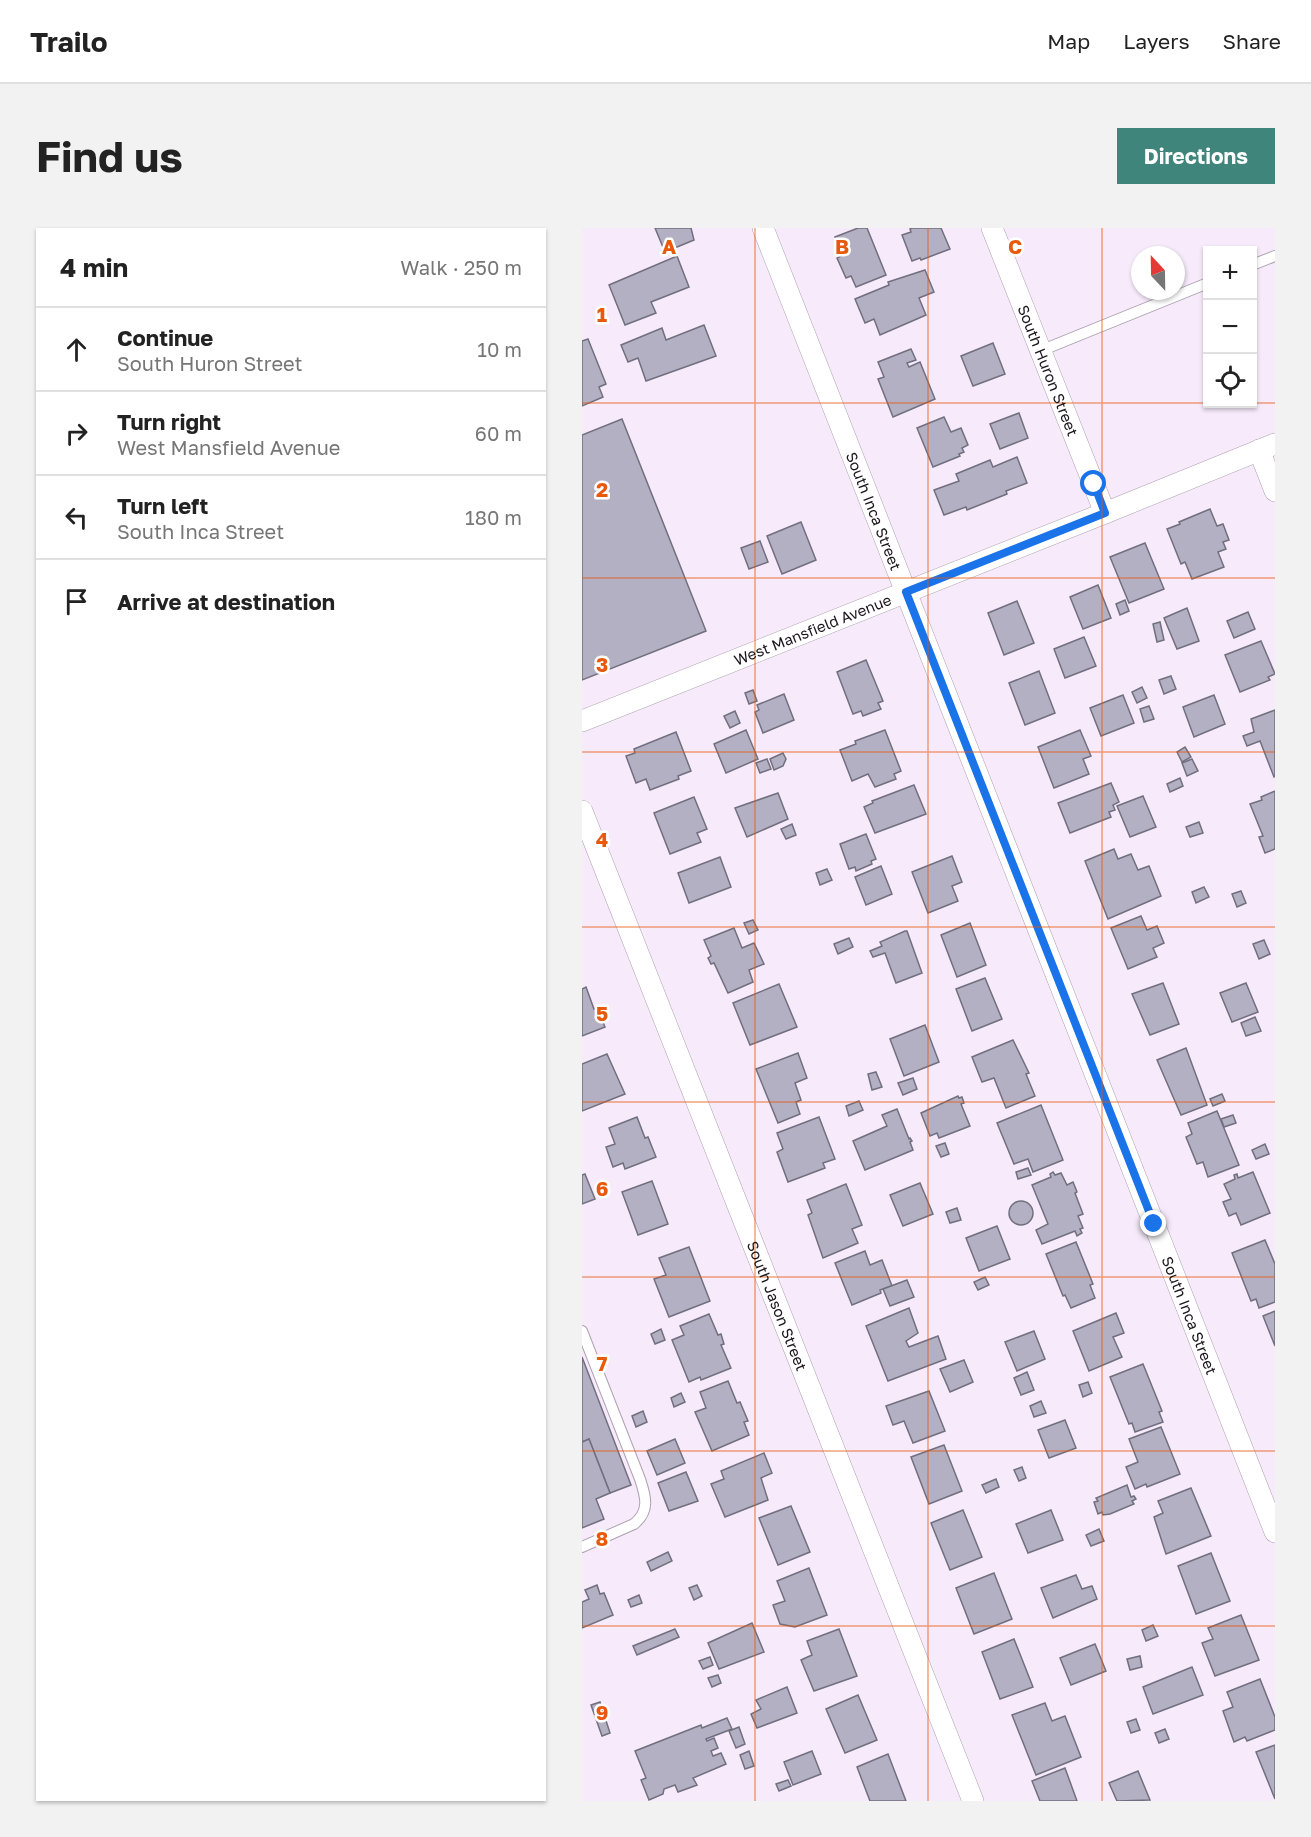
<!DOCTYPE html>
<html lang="en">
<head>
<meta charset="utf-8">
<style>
	body { margin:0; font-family:"Golos Text",sans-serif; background:#f2f2f2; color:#222 }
	.controls { position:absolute; right:18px; top:18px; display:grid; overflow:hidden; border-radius:0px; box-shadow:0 2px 4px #0004 }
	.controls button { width:54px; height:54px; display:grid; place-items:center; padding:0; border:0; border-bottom:2px solid #e0e0e0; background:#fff; color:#222; font:30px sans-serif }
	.compass { position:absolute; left:549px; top:18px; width:54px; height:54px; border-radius:50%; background:#fff; box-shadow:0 2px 4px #0004; rotate:338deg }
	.stop { position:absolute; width:18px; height:18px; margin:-14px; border:4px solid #1a73e8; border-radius:50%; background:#fff }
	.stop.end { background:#1a73e8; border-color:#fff; box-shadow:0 2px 6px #0008 }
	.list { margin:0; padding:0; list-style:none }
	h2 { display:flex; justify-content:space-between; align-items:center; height:78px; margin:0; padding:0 24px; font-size:26px }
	h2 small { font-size:20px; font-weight:400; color:#767676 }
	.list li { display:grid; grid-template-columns:39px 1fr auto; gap:18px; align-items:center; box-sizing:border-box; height:84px; padding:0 24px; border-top:2px solid #e0e0e0 }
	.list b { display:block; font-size:22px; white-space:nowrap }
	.list p { margin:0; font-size:20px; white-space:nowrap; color:#767676 }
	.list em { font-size:20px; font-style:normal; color:#767676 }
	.icon { flex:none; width:33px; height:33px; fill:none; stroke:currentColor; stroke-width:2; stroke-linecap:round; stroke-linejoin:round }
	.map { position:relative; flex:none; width:693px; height:1573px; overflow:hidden; border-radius:0px }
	header { display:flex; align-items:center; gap:36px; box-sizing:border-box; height:84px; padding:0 30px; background:#fff; border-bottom:2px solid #e0e0e0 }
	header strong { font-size:28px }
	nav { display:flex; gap:33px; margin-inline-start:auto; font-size:21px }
	.intro { display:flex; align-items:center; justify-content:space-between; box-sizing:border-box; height:144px; padding:0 36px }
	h1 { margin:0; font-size:42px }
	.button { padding:15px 27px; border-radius:0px; background:#40857c; color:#fff; font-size:21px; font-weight:700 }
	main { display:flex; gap:36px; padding:0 36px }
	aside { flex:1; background:#fff; border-radius:0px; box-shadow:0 2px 4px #0004 }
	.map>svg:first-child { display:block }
	.building { fill:#b2b0c2; stroke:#716f7f; stroke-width:1.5 }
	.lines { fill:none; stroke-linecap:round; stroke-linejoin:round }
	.service-casing { stroke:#ada2b1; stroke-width:12 }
	.minor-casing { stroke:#ada2b1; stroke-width:22 }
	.service { stroke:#fff; stroke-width:10 }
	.minor { stroke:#fff; stroke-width:21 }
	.route { stroke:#1a73e8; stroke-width:8 }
	.grid { fill:none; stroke:#e8590c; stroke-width:1.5; stroke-opacity:0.55 }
	.labels { text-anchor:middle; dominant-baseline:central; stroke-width:5; stroke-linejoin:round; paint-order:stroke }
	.street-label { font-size:15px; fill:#1b171c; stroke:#fff }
	.grid-label { font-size:20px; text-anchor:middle; font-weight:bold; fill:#e8590c; stroke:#fff; stroke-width:5; stroke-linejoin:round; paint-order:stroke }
</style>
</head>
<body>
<header>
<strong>Trailo</strong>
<nav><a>Map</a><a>Layers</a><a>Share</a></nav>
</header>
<div class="intro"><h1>Find us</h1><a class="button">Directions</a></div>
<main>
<aside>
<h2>4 min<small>Walk · 250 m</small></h2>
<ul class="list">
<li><svg class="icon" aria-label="ahead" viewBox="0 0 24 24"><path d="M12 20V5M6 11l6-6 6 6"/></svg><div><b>Continue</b><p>South Huron Street</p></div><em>10 m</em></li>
<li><svg class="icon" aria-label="right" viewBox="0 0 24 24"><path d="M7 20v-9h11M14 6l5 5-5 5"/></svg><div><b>Turn right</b><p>West Mansfield Avenue</p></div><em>60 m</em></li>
<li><svg class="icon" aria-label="left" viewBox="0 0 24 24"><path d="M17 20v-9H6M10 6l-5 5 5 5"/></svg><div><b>Turn left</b><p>South Inca Street</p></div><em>180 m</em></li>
<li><svg class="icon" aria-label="arrive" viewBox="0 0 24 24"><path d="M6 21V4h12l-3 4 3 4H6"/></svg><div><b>Arrive at destination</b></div></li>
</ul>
</aside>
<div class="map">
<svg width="693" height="1573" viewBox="0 0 693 1573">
	<rect width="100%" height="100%" fill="#f7ebfb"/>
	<g class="building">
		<polygon points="73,0 109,0 112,12 83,24"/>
		<polygon points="276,0 285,0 304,47 274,59 269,48 264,50 255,30 261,27 253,9"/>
		<polygon points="330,0 359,0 368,21 339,32 338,30 330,33 320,7 329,4 328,1"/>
		<polygon points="95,28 107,59 69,74 74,85 43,97 27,57"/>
		<polygon points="343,42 352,64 337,70 344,87 298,107 292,91 283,95 273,71 307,57 306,54"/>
		<polygon points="122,97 134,128 64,153 56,130 46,134 39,117 80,100 84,112"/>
		<polygon points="6,111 24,156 17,159 21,169 0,178 0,113"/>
		<polygon points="411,115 423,146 391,158 379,128"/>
		<polygon points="329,121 334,132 325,135 327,139 338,134 353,171 311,189 296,151 302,149 296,134"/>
		<polygon points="437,185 446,210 418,221 408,196"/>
		<polygon points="362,189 369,204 379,200 386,217 380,220 382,224 377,226 378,228 351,239 335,200"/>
		<polygon points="40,191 124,403 0,452 0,207"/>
		<polygon points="435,229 445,255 424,263 425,266 385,282 384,279 362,287 352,262 377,253 374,246 408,232 411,239"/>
		<polygon points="628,281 635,298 641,296 647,312 641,314 644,321 636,324 642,339 610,351 603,334 599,336 585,301 598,296 597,294"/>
		<polygon points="219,294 234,332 200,346 185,308"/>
		<polygon points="178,313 186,334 167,341 159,320"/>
		<polygon points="563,315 582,361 547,375 528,329"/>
		<polygon points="516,357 529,390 501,401 488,369"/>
		<polygon points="543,372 547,383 538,387 534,376"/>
		<polygon points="435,373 452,415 422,427 406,385"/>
		<polygon points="605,380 617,413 595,421 582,390"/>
		<polygon points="666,384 673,401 652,410 645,393"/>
		<polygon points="578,394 582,412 575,414 571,396"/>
		<polygon points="502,409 514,438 483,450 472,421"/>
		<polygon points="679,413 693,446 686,449 688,452 658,464 643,427"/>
		<polygon points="284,432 301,473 296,475 299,481 281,488 279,483 271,486 255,444"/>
		<polygon points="457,443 473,485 443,497 427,455"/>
		<polygon points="589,448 594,461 582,466 577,452"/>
		<polygon points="560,459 565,470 555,475 550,464"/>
		<polygon points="171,462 175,473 167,476 163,465"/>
		<polygon points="202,466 212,492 181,505 173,484 177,482 175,477"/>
		<polygon points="541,467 552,495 519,508 508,480"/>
		<polygon points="632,467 643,496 612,509 601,479"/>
		<polygon points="567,478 572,491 562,494 558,481"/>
		<polygon points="693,482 693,548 692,549 678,513 665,518 661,508 672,504 669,491"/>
		<polygon points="153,483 158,495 148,500 142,488"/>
		<polygon points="164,502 176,531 144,545 132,516"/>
		<polygon points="303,502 319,543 312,546 314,551 293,559 286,546 270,553 258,522 274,516 273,513"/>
		<polygon points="498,502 509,528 501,531 507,546 472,560 456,519"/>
		<polygon points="94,504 109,543 96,548 97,551 68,562 64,551 54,555 44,528 53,525 52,521"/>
		<polygon points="603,519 609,529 600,534 595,524"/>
		<polygon points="201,525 204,531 201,538 192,542 188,531"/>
		<polygon points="185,531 189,541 178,545 174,535"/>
		<polygon points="610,531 616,543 605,548 600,535"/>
		<polygon points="598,550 601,558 588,564 585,556"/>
		<polygon points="529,555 537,574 531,577 533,582 527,584 529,589 488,605 476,575"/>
		<polygon points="332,557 344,586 293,605 282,579 291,575 290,573"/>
		<polygon points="693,563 693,621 683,625 677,609 681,608 668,576 680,572 679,569"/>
		<polygon points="196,565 206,591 165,609 153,580"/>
		<polygon points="561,568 574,599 548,609 535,578"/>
		<polygon points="112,569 125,601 115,605 119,614 88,626 72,585"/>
		<polygon points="617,594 621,605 608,609 604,599"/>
		<polygon points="210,596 214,607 204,611 199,601"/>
		<polygon points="284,606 294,631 289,633 290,636 274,643 273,639 267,641 258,616"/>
		<polygon points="532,621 536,631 549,626 556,642 567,638 579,668 526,691 503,633"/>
		<polygon points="370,628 380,654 370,658 376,673 346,685 330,644"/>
		<polygon points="138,629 149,659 107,675 96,645"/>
		<polygon points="299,638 310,666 284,677 273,649"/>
		<polygon points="245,641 250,652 238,657 234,645"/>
		<polygon points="622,659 627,669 614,675 610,664"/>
		<polygon points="659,663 664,675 655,679 650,666"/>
		<polygon points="559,688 565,702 575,698 582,715 571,720 575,729 546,741 529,700"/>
		<polygon points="171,692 176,702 167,706 162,695"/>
		<polygon points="388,695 404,737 375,749 359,707"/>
		<polygon points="152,700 160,720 172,715 182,736 167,742 171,754 146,765 132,735 129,736 126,730 129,728 122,712"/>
		<polygon points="323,703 325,703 340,745 314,755 303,725 291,729 288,723 300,718 298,714"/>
		<polygon points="267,710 271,719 256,726 252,716"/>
		<polygon points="682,712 688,726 677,731 671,716"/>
		<polygon points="403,750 420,791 390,803 374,761"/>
		<polygon points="581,755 597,796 568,807 550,766"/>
		<polygon points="664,755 676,784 650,794 638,765"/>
		<polygon points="197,756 215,799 168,817 151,775"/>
		<polygon points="4,759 12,781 15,779 23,799 0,808 0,761"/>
		<polygon points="673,789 679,803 664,808 659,795"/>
		<polygon points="343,797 357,834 322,848 308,811"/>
		<polygon points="431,812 447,845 444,846 453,868 424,880 412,850 400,854 390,829"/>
		<polygon points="604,820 625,877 599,887 575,832"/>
		<polygon points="216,825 225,850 213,855 219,872 214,874 218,886 196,895 174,841"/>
		<polygon points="25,826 43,866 0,883 0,836"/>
		<polygon points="294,844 300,859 290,862 286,846"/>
		<polygon points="331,850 335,861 321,867 316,855"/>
		<polygon points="640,866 643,873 631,878 628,871"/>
		<polygon points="376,868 377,870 380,869 382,875 379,876 388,898 357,910 355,905 348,908 339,885"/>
		<polygon points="277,873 281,882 267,888 264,878"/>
		<polygon points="459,877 481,932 451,944 446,931 432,936 415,895"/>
		<polygon points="315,881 327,911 328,910 330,913 328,914 331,922 283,942 271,913 305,898 300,887"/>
		<polygon points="635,883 657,937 626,949 621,934 615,936 604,909 610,906 606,895"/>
		<polygon points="651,887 654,895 642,899 639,891"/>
		<polygon points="55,889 63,910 66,909 74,929 43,941 41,935 31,939 24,919 33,916 27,900"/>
		<polygon points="237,889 253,931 241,935 243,940 206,954 195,924 201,921 195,905"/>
		<polygon points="363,915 367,926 359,929 354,918"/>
		<polygon points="683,916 687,926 674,931 670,922"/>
		<polygon points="446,940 449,947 436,951 434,944"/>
		<polygon points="471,944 473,947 479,945 485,957 491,954 495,964 493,965 501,986 496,988 501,1000 498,1001 500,1005 495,1008 493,1003 460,1016 454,1002 466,996 450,957 469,949 468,946"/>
		<polygon points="671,944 688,985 659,997 654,985 647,988 641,974 649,971 642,956 653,951 652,947 655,946 656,950"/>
		<polygon points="3,946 13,971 0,976 0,947"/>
		<polygon points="70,953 86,996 56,1007 40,964"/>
		<polygon points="338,955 351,986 321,998 308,967"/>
		<polygon points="264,956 280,997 270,1001 276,1015 241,1030 226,987 230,985 225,972"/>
		<circle cx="439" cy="985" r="12"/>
		<polygon points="375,980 379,992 368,995 364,984"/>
		<polygon points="415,998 428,1031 397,1043 384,1010"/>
		<polygon points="683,1012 693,1036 693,1074 677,1080 674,1071 669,1073 650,1025"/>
		<polygon points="494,1014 511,1056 508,1057 513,1070 489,1080 483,1067 481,1068 464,1026"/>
		<polygon points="107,1019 128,1073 87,1089 72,1051 84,1047 77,1030"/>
		<polygon points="283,1023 288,1037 300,1032 310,1058 298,1062 299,1065 270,1077 253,1035"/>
		<polygon points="403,1049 407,1057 396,1062 392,1054"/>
		<polygon points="325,1052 332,1069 308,1078 301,1061"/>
		<polygon points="327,1080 336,1105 324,1113 327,1119 356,1108 364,1131 306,1153 284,1098"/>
		<polygon points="693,1083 693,1118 681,1088"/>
		<polygon points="534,1085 542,1105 531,1109 540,1129 507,1143 491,1103"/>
		<polygon points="127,1086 136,1107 139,1106 142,1116 139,1117 149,1140 119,1152 118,1149 107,1154 90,1112 102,1107 98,1098"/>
		<polygon points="79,1101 83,1112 73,1116 69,1106"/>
		<polygon points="452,1103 463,1131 435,1143 423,1114"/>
		<polygon points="0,1129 49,1257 28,1265 7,1211 0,1214"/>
		<polygon points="382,1132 391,1154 368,1164 358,1141"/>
		<polygon points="561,1136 580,1183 577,1184 581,1194 553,1204 550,1195 547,1196 528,1149"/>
		<polygon points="445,1144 452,1162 439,1167 432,1150"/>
		<polygon points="146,1153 155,1175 158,1174 166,1193 162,1194 167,1207 130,1223 113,1184 124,1180 118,1164"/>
		<polygon points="506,1154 510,1165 501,1169 497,1157"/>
		<polygon points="347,1163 363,1203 331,1215 322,1193 311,1197 304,1178"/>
		<polygon points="99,1165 103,1174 92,1179 89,1170"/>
		<polygon points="459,1173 464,1185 452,1189 448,1178"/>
		<polygon points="61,1183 65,1194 54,1199 50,1188"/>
		<polygon points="483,1192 494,1220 467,1230 456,1202"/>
		<polygon points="579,1199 598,1246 565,1259 564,1256 553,1261 544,1239 556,1234 547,1211"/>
		<polygon points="7,1211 28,1265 14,1271 22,1291 0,1300 0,1214"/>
		<polygon points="93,1211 103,1235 75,1247 65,1223"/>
		<polygon points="362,1217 380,1263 347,1276 329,1229"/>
		<polygon points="182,1225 190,1245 179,1250 186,1272 143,1289 129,1256 142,1251 139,1243"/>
		<polygon points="440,1239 444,1250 437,1253 432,1242"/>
		<polygon points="104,1244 116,1273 87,1283 76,1255"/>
		<polygon points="414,1251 417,1259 404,1265 400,1257"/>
		<polygon points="545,1257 549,1269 552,1268 554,1271 550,1273 552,1276 528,1286 521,1287 520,1284 516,1286 512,1274 516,1273 514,1270"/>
		<polygon points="609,1260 629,1308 584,1326 572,1289 581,1285 576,1273"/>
		<polygon points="209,1278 228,1324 196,1337 177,1290"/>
		<polygon points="381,1282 400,1329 368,1342 349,1295"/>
		<polygon points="469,1282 481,1312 446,1325 434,1296"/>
		<polygon points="517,1301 522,1313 509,1318 504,1307"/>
		<polygon points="86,1324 90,1333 69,1343 65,1334"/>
		<polygon points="629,1325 648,1373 614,1386 596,1338"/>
		<polygon points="227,1340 245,1387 213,1399 198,1396 191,1377 203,1373 195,1353"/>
		<polygon points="412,1345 430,1391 392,1406 374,1360"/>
		<polygon points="494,1347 500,1361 510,1358 515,1371 471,1390 459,1360"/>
		<polygon points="15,1357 18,1366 22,1365 31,1387 0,1400 0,1374 7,1371 3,1362"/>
		<polygon points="115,1357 120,1368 112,1372 107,1360"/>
		<polygon points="57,1367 60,1375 49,1379 46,1372"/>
		<polygon points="659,1387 677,1432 633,1448 620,1415 631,1411 626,1400"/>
		<polygon points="170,1395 182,1424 137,1441 126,1415"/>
		<polygon points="571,1397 576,1408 564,1413 560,1402"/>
		<polygon points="93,1401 97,1409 55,1427 51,1418"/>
		<polygon points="257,1401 275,1448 232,1463 219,1432 230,1427 225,1413"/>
		<polygon points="432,1411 451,1459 418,1471 400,1424"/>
		<polygon points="513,1416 524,1443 489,1457 478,1430"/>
		<polygon points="558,1428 560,1439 548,1442 545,1431"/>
		<polygon points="128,1429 131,1437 121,1441 117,1433"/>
		<polygon points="610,1439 621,1467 571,1486 561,1459"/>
		<polygon points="136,1447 139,1455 130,1459 126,1450"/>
		<polygon points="678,1451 693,1489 693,1502 665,1513 663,1509 652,1514 641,1483 651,1479 645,1464"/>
		<polygon points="205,1459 215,1485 175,1500 169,1486 179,1481 174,1472"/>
		<polygon points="276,1467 295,1512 263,1525 244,1481"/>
		<polygon points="18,1474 28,1505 20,1508 9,1477"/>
		<polygon points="463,1475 470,1493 483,1488 499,1529 454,1547 430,1487"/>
		<polygon points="145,1490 150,1501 124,1511 125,1513 132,1510 136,1520 129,1523 131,1528 139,1525 144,1536 111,1550 115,1557 96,1564 93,1557 82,1561 81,1566 67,1572 59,1552 64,1550 53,1523 119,1497 120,1500"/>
		<polygon points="554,1491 558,1502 549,1505 545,1494"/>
		<polygon points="157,1499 163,1516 154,1520 147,1503"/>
		<polygon points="583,1501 587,1511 577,1515 573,1505"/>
		<polygon points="693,1517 693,1571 674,1524"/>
		<polygon points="167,1523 172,1538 163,1541 158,1527"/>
		<polygon points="230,1523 239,1546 211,1557 202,1534"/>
		<polygon points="306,1526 324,1573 288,1573 275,1539"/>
		<polygon points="483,1540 495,1573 458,1573 450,1553"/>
		<polygon points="556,1543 568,1572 535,1573 527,1555"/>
		<polygon points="206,1552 209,1558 197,1563 194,1556"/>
	</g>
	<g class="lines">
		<defs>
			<g id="service">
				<polyline points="670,37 693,28"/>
				<polyline points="458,123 626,55"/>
				<path d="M0 1103 58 1251C64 1269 68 1283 52 1296L0 1319"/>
			</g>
			<g id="minor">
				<path id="s1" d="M181 0 693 1304"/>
				<path id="s2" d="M410 0 523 285"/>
				<polyline points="677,222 693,263"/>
				<path id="s3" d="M0 493 523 285 693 216"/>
				<path id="s4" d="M0 583 391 1573"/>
			</g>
		</defs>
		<use href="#service" class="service-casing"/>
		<use href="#minor" class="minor-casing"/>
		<use href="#service" class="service"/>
		<use href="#minor" class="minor"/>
	</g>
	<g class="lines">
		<polyline class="route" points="512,256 523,285 324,364 572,996"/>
	</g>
	<path class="grid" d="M173 0V1573M346 0V1573M520 0V1573M0 175H626M670 175H693M0 350H693M0 524H693M0 699H693M0 874H693M0 1049H693M0 1223H693M0 1398H693"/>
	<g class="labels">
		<g class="street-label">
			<text stroke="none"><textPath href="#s2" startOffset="153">South Huron Street</textPath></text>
			<text stroke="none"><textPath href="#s1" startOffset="304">South Inca Street</textPath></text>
			<text stroke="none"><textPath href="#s3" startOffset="248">West Mansfield Avenue</textPath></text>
			<text stroke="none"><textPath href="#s4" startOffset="532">South Jason Street</textPath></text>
			<text stroke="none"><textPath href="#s1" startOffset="1168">South Inca Street</textPath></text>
		</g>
	</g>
	<g class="grid-label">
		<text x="87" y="26">A</text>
		<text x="260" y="26">B</text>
		<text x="433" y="26">C</text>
		<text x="20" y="94">1</text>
		<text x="20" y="269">2</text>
		<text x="20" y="444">3</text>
		<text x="20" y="619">4</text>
		<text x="20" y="793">5</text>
		<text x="20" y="968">6</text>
		<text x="20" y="1143">7</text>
		<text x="20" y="1318">8</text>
		<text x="20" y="1492">9</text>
	</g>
</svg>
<div class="controls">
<button>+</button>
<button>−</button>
<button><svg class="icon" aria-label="locate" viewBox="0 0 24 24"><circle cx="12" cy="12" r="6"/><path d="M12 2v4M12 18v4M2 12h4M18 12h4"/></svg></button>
</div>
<svg class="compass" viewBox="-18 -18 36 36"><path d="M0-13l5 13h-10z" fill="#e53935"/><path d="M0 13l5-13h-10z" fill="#767676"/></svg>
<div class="stop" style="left:512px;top:256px"></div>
<div class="stop end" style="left:572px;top:996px"></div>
</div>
</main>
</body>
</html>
